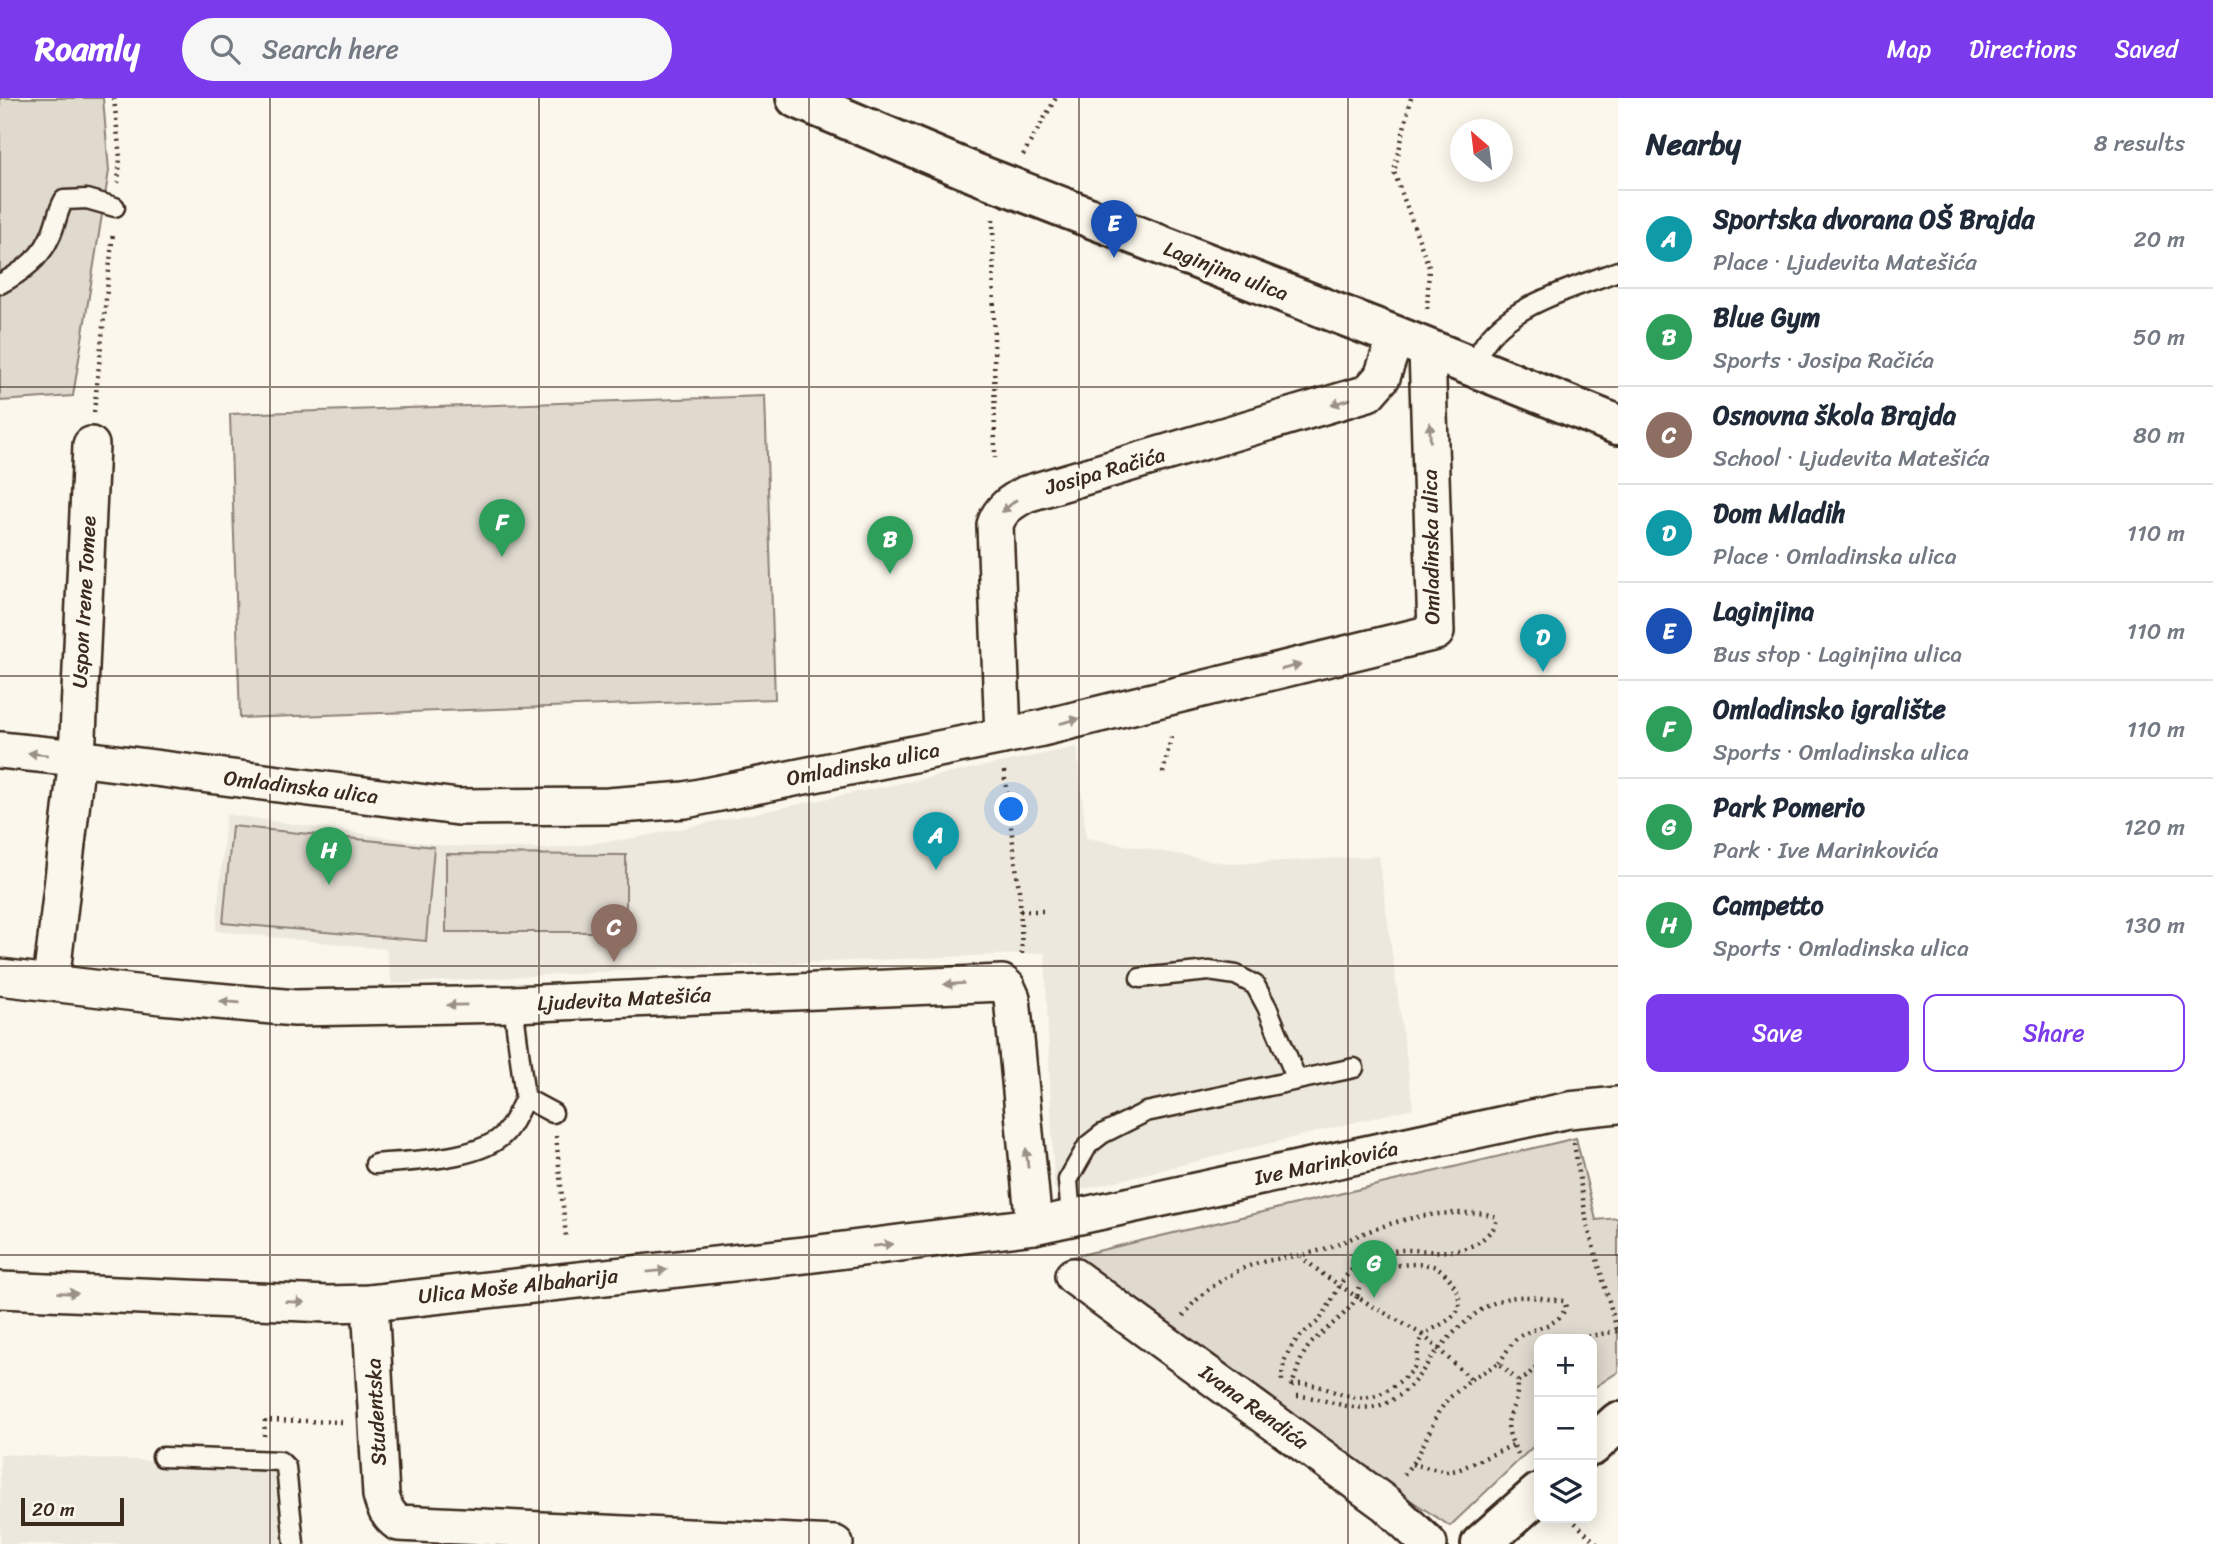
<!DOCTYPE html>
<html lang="en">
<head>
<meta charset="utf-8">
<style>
	body { margin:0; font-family:Sriracha,sans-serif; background:#f6f6f7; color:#1f2937 }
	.controls { position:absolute; right:21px; bottom:21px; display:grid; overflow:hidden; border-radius:14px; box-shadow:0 4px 18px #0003 }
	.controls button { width:63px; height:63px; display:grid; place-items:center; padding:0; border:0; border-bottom:2px solid #e0e1e3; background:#fff; color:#1f2937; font:35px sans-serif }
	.compass { position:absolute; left:1450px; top:21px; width:63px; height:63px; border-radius:50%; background:#fff; box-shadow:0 4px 18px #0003; rotate:332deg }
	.scale { position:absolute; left:21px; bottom:18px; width:103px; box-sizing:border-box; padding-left:7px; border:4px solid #3b2a1e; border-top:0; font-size:19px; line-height:24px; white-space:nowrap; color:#3b2a1e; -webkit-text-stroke:5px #fbf7ec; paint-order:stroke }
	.you { position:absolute; left:1012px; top:712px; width:24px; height:24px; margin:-18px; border:5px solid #fff; border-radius:50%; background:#1a73e8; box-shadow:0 0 0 10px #1a73e833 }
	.badge { display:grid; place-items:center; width:46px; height:46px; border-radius:50%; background:#7c3aed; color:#fff; font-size:23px; font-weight:700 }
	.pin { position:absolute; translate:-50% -58px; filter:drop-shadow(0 2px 4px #0008) }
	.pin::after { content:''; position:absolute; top:37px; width:24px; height:21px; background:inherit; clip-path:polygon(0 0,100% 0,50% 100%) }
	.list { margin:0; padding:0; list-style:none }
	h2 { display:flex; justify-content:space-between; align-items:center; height:91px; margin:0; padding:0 28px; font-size:30px }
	h2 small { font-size:23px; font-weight:400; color:#747a83 }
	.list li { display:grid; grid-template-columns:46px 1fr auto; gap:21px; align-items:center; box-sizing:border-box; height:98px; padding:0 28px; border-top:2px solid #e0e1e3 }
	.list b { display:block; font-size:26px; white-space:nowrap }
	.list p { margin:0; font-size:23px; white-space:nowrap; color:#747a83 }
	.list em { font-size:23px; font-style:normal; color:#747a83 }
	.actions { display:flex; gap:14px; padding:21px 28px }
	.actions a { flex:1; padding:16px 0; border:2px solid #7c3aed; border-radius:14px; text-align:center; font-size:24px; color:#7c3aed }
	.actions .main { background:#7c3aed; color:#fff }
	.icon { flex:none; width:38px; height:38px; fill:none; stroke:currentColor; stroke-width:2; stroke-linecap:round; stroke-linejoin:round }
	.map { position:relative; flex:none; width:1618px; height:1446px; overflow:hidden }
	header { display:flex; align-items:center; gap:42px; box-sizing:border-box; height:98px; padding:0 35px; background:#7c3aed; color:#fff }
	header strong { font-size:33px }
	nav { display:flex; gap:38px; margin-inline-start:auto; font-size:24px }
	.search { width:490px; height:63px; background:#f6f6f7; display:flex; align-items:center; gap:18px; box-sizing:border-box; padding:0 24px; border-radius:38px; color:#747a83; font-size:26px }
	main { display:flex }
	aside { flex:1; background:#fff }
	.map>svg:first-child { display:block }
	.built { fill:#ede8dd }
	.green { fill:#dfd9ce; stroke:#8d8276; stroke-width:2 }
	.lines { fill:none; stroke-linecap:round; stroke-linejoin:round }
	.lane-casing { stroke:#3b2a1e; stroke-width:23 }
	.street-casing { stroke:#3b2a1e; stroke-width:40 }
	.secondary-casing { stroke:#3b2a1e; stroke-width:44 }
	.path { stroke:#3b2a1e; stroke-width:4.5; stroke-dasharray:2 5; stroke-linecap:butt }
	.lane { stroke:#fbf7ec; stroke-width:18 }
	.street { stroke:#fbf7ec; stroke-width:35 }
	.secondary { stroke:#fbf7ec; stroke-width:38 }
	.oneway { fill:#9b9085 }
	.grid { fill:none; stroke:#3b2a1e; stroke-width:2; stroke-opacity:0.55 }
	.labels { text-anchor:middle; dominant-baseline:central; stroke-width:7; stroke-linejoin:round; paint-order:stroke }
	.street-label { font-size:21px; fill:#3b2a1e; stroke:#fbf7ec }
</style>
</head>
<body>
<header>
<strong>Roamly</strong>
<div class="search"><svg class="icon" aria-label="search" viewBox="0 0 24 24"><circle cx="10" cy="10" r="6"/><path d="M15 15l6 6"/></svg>Search here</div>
<nav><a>Map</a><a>Directions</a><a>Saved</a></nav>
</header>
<main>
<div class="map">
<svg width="1618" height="1446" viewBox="0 0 1618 1446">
	<rect width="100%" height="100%" fill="#fbf7ec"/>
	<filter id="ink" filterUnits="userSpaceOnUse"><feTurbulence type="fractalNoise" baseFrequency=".0143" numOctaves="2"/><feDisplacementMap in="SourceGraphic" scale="14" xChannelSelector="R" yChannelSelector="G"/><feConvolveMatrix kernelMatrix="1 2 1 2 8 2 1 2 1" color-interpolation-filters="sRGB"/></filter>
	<g filter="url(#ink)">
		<g class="built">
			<polygon points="1077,649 1086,740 1231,766 1379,758 1413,1010 1076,1093 1054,1091 1045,855 633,872 392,886 386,851 216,833 226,716 446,748 548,751 635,740"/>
			<polygon points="0,1356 271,1368 277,1374 282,1446 0,1446"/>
		</g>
		<g class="green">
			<polygon points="0,0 103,0 109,73 73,298 0,303"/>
			<polygon points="765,298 775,601 240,620 230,316"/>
			<polygon points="232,728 434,749 426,843 223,825"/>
			<polygon points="446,756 626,757 626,834 446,834"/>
			<polygon points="1576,1040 1596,1122 1618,1120 1618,1274 1592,1291 1592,1241 1539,1241 1539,1343 1450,1428 1378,1381 1072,1159"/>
		</g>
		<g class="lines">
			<defs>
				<g id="lane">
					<path d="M0 186C19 176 41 160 50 139 56 127 57 114 64 102L87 101 115 109"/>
					<path d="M1475 271C1477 264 1479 256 1482 250 1507 207 1574 190 1618 173"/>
					<polyline points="1140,880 1209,873 1236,877 1255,887 1267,909 1297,982"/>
					<polyline points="513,906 525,1000 553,1015"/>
					<path d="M375 1066C409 1063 483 1062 506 1034 514 1024 519 1012 525 1000"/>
					<polyline points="1071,1120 1068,1082 1088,1047 1102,1036 1146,1014 1354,970"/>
					<polyline points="162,1359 280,1363 286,1369 294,1446"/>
				</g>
				<g id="street">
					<path d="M1003 638 995 427C1000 411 1011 404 1026 396L1368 295 1382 279 1396 238"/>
					<polyline points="0,652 77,660 458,709 608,708 685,702 1038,631 1436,534 1427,252"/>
					<polyline points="0,879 161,898 295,910 513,906 1002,885 1007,889 1012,900 1034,1128"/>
					<polyline points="51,884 77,660 91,347"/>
					<polyline points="1073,1178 1386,1406 1429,1446"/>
					<polyline points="0,1192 328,1206 370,1205 813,1156 1034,1128 1569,1012 1618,1007"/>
					<path d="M370 1205 381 1397C384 1409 388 1418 398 1425L835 1446"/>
				</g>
				<g id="secondary">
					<polyline points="796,0 977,76 1396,238 1618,327"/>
					<polyline points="1592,1348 1618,1324"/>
					<polyline points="1481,1446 1539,1395"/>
				</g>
			</defs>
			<use href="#lane" class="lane-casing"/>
			<use href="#street" class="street-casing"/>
			<use href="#secondary" class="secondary-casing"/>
			<g class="path">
				<polyline points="114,0 120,60 118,85"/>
				<polyline points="1411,0 1394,74 1429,169 1427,211"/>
				<polyline points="1023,57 1056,0"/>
				<polyline points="993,121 995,360"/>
				<polyline points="94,314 113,135"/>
				<polyline points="1004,673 1020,800 1022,856"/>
				<polyline points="1163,675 1172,635"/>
				<polyline points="1020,813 1047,813"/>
				<polyline points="556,1038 566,1139"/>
				<polyline points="1574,1045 1587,1126 1618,1235"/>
				<path d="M1183 1218C1196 1199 1216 1185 1236 1174 1261 1160 1288 1161 1314 1154 1335 1149 1354 1138 1375 1131 1402 1121 1430 1115 1459 1115 1472 1115 1484 1114 1496 1119 1497 1128 1493 1131 1487 1137 1463 1161 1432 1151 1401 1152 1387 1153 1372 1158 1360 1165 1340 1178 1334 1203 1320 1221 1315 1227 1309 1230 1304 1235 1287 1250 1281 1266 1282 1287"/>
				<polyline points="1574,1241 1617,1233"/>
				<path d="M1471 1281 1499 1265 1518 1283C1518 1318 1496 1316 1518 1356"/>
				<polyline points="1518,1283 1526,1279 1539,1266"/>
				<path d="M1292 1287C1329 1279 1352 1319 1395 1287 1402 1281 1411 1276 1415 1268 1419 1258 1417 1248 1423 1237L1357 1199C1359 1192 1360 1184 1365 1179 1375 1167 1425 1162 1438 1170 1449 1177 1464 1198 1458 1212 1451 1224 1434 1229 1423 1237L1471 1281 1447 1302 1438 1315 1419 1356 1403 1378"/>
				<path d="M1291 1289C1297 1275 1299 1261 1309 1248 1324 1230 1345 1220 1357 1199L1324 1177 1301 1159"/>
				<path d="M1297 1298C1326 1299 1352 1316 1381 1307 1402 1300 1416 1283 1428 1265 1445 1242 1476 1208 1505 1201 1524 1196 1545 1201 1564 1203L1566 1209C1558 1229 1537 1228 1520 1238 1510 1245 1506 1256 1499 1265"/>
				<polyline points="264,1338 265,1322 342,1324"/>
				<polyline points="1412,1366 1446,1374 1458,1372 1513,1347"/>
				<polyline points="1570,1420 1597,1446"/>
			</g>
			<use href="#lane" class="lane"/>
			<use href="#street" class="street"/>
			<use href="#secondary" class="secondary"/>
		</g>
		<defs><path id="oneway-solid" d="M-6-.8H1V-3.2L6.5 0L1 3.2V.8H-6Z" transform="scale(1.75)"/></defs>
		<g class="oneway">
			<use href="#oneway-solid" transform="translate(1341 304) rotate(163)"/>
			<use href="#oneway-solid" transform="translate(1430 334) rotate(-92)"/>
			<use href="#oneway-solid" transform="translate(1009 408) rotate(140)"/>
			<use href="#oneway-solid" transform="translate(1291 569) rotate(-14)"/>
			<use href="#oneway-solid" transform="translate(1070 623) rotate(-14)"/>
			<use href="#oneway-solid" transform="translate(38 656) rotate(-174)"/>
			<use href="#oneway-solid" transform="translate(954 886) rotate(177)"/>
			<use href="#oneway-solid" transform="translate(230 904) rotate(-175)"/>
			<use href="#oneway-solid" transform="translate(457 907) rotate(179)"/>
			<use href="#oneway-solid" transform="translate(1027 1060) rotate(-96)"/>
			<use href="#oneway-solid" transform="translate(883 1147) rotate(-7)"/>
			<use href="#oneway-solid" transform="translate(657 1173) rotate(-6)"/>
			<use href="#oneway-solid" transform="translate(68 1195) rotate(2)"/>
			<use href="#oneway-solid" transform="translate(295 1204) rotate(2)"/>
		</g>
	</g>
	<path class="grid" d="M270 0V1446M539 0V1446M809 0V1446M1079 0V1446M1348 0V1446M0 289H1618M0 578H1618M0 868H1618M0 1157H1618"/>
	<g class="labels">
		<g class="street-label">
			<text transform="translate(1226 173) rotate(21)">Laginjina ulica</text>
			<text transform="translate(1105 373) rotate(-16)">Josipa Račića</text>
			<text transform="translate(1431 449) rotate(-91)">Omladinska ulica</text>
			<text transform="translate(84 504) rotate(-87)">Uspon Irene Tomee</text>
			<text transform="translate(863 666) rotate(-11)">Omladinska ulica</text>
			<text transform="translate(301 689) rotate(7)">Omladinska ulica</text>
			<text transform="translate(624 901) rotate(-3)">Ljudevita Matešića</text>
			<text transform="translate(1326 1065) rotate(-12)">Ive Marinkovića</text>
			<text transform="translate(518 1188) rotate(-6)">Ulica Moše Albaharija</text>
			<text transform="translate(1254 1309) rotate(36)">Ivana Rendića</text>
			<text transform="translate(376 1314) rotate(-93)">Studentska</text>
		</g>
	</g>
</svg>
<div class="controls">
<button>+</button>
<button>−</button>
<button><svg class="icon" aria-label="layers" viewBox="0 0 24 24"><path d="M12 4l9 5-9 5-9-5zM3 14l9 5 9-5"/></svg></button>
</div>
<svg class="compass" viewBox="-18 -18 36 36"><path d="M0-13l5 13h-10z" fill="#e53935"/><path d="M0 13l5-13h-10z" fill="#747a83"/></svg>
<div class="scale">20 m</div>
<div class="you"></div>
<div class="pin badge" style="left:936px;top:772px;background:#0f9aa8">A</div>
<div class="pin badge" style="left:890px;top:476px;background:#2e9e5b">B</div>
<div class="pin badge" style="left:614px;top:864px;background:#8d6e63">C</div>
<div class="pin badge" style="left:1543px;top:574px;background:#0f9aa8">D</div>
<div class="pin badge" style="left:1114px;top:160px;background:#1a4fb4">E</div>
<div class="pin badge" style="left:502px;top:459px;background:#2e9e5b">F</div>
<div class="pin badge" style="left:1374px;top:1200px;background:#2e9e5b">G</div>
<div class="pin badge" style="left:329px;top:787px;background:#2e9e5b">H</div>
</div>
<aside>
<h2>Nearby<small>8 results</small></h2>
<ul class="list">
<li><span class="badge" style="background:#0f9aa8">A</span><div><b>Sportska dvorana OŠ Brajda</b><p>Place · Ljudevita Matešića</p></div><em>20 m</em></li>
<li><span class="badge" style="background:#2e9e5b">B</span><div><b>Blue Gym</b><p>Sports · Josipa Račića</p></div><em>50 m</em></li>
<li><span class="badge" style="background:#8d6e63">C</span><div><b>Osnovna škola Brajda</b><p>School · Ljudevita Matešića</p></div><em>80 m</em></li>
<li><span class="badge" style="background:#0f9aa8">D</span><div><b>Dom Mladih</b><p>Place · Omladinska ulica</p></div><em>110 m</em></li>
<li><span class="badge" style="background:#1a4fb4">E</span><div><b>Laginjina</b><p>Bus stop · Laginjina ulica</p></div><em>110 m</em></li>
<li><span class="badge" style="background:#2e9e5b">F</span><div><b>Omladinsko igralište</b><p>Sports · Omladinska ulica</p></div><em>110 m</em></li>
<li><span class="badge" style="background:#2e9e5b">G</span><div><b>Park Pomerio</b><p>Park · Ive Marinkovića</p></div><em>120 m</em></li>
<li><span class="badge" style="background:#2e9e5b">H</span><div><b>Campetto</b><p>Sports · Omladinska ulica</p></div><em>130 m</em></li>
</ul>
<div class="actions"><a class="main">Save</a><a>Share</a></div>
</aside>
</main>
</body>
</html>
